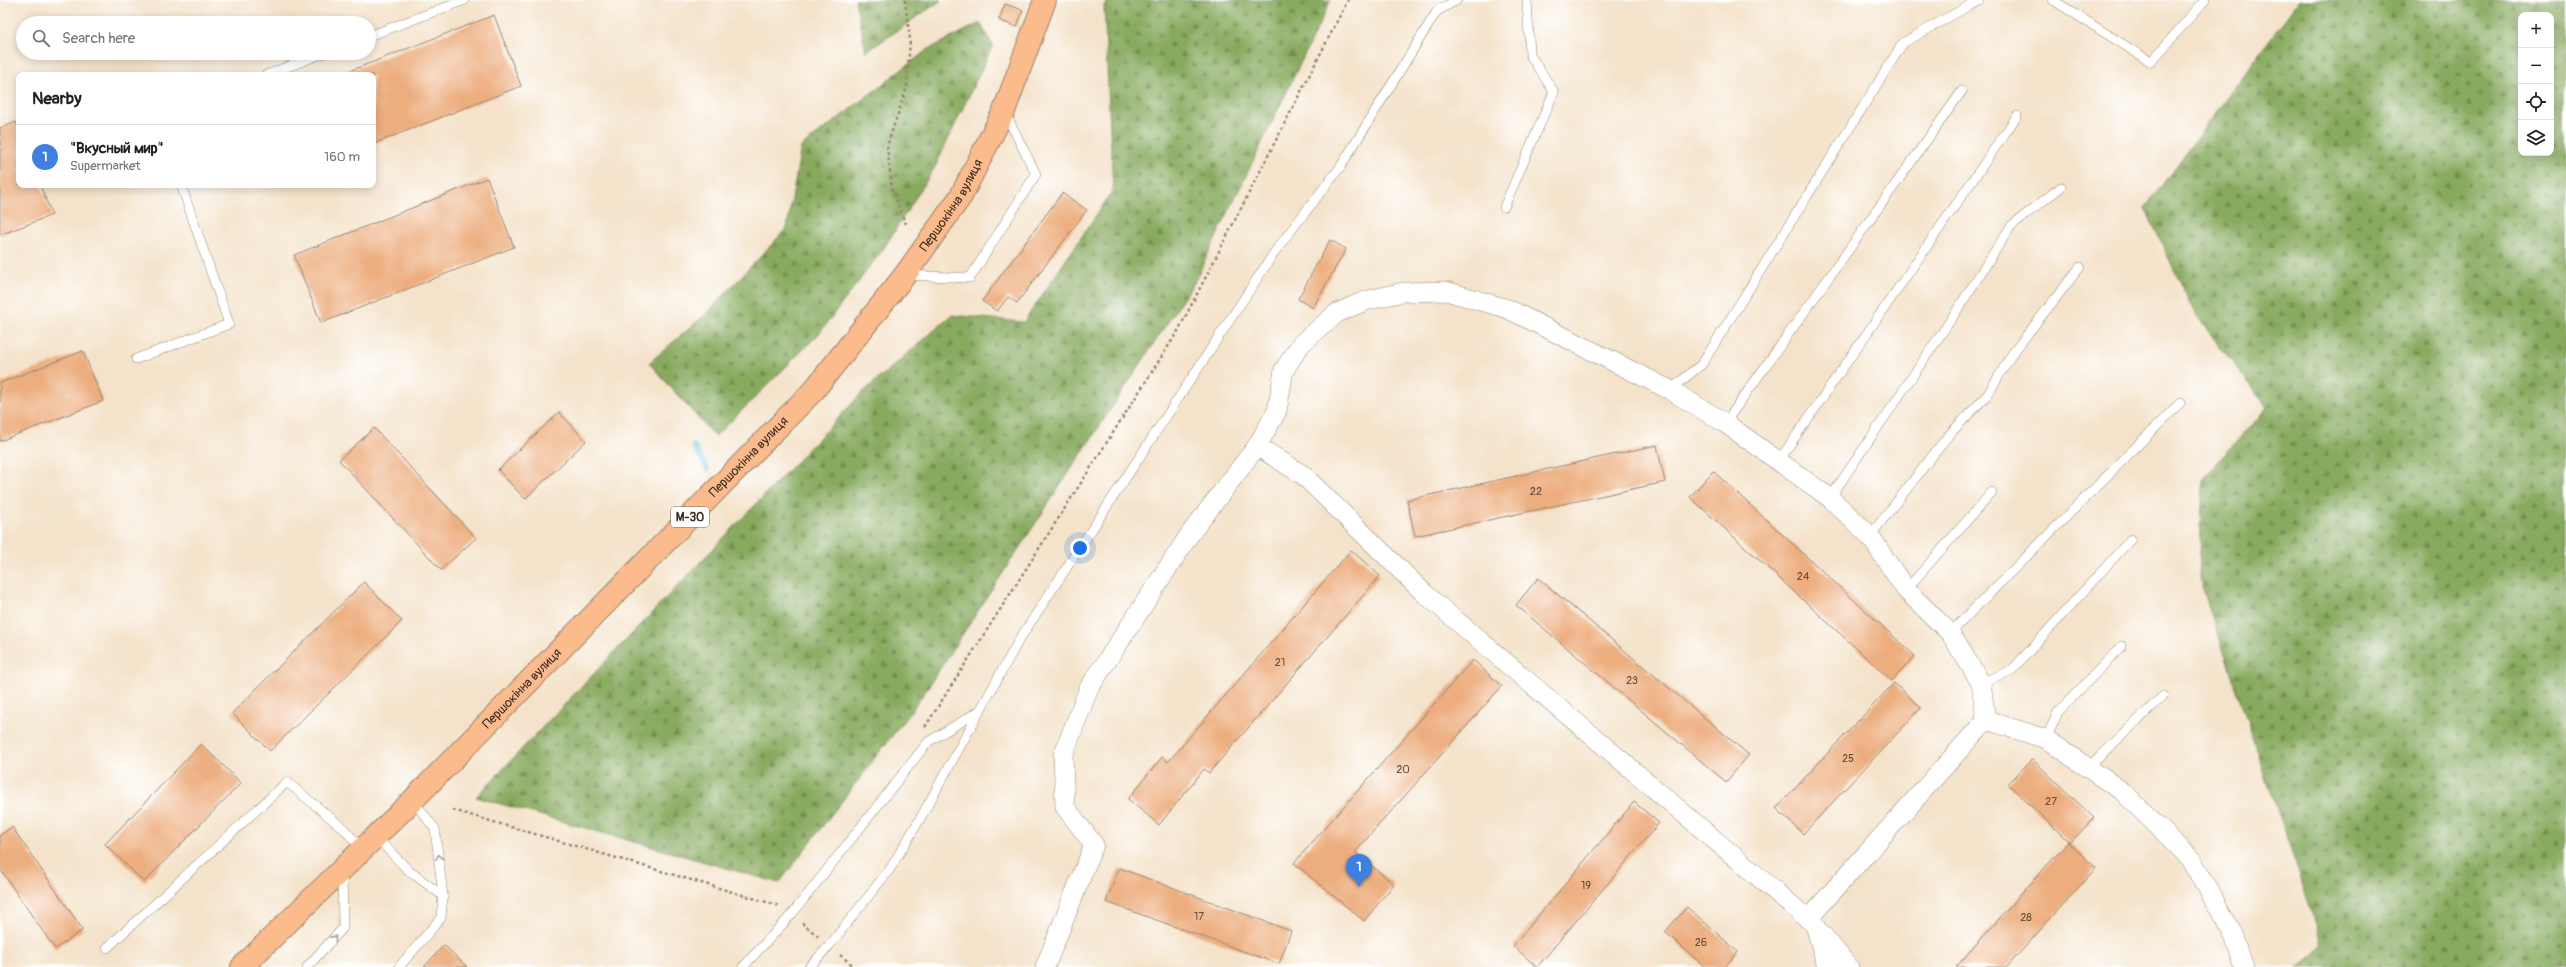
<!DOCTYPE html>
<html lang="en">
<head>
<meta charset="utf-8">
<style>
	body { margin:0; font-family:Pangolin,sans-serif; background:#f6f6f6; color:#222 }
	.controls { position:absolute; right:12px; top:12px; display:grid; overflow:hidden; border-radius:8px; box-shadow:0 2px 10px #0003 }
	.controls button { width:36px; height:36px; display:grid; place-items:center; padding:0; border:0; border-bottom:1px solid #e0e0e0; background:#fff; color:#222; font:20px sans-serif }
	.you { position:absolute; left:1080px; top:548px; width:14px; height:14px; margin:-10px; border:3px solid #fff; border-radius:50%; background:#1a73e8; box-shadow:0 0 0 6px #1a73e833 }
	.badge { display:grid; place-items:center; width:26px; height:26px; border-radius:50%; background:#db2777; color:#fff; font-size:13px; font-weight:700 }
	.pin { position:absolute; translate:-50% -33px; filter:drop-shadow(0 1px 2px #0008) }
	.pin::after { content:''; position:absolute; top:21px; width:14px; height:12px; background:inherit; clip-path:polygon(0 0,100% 0,50% 100%) }
	.list { margin:0; padding:0; list-style:none }
	h2 { display:flex; justify-content:space-between; align-items:center; height:52px; margin:0; padding:0 16px; font-size:17px }
	h2 small { font-size:13px; font-weight:400; color:#767676 }
	.list li { display:grid; grid-template-columns:26px 1fr auto; gap:12px; align-items:center; box-sizing:border-box; height:64px; padding:0 16px; border-top:1px solid #e0e0e0 }
	.list b { display:block; font-size:15px; white-space:nowrap }
	.list p { margin:0; font-size:13px; white-space:nowrap; color:#767676 }
	.list em { font-size:13px; font-style:normal; color:#767676 }
	.icon { flex:none; width:22px; height:22px; fill:none; stroke:currentColor; stroke-width:2; stroke-linecap:round; stroke-linejoin:round }
	.map { position:relative; flex:none; width:2566px; height:967px; overflow:hidden }
	.search { position:absolute; background:#fff; box-shadow:0 2px 10px #0003; left:16px; top:16px; width:360px; height:44px; display:flex; align-items:center; gap:10px; box-sizing:border-box; padding:0 14px; border-radius:22px; color:#767676; font-size:15px }
	.panel { position:absolute; background:#fff; box-shadow:0 2px 10px #0003; left:16px; top:72px; width:360px; height:116px; border-radius:8px }
	.map>svg:first-child { display:block }
	.forest { fill:url(#forest-firs); stroke:#626a3e; fill-rule:evenodd }
	.lines { fill:none; stroke-linecap:round; stroke-linejoin:round }
	.stream { stroke:#5bc1d9; stroke-width:5.5 }
	.building { fill:#edae7f }
	.service-casing { stroke:#988674; stroke-width:10 }
	.minor-casing { stroke:#988674; stroke-width:20 }
	.trunk-casing { stroke:#988674; stroke-width:24 }
	.path { stroke:#988674; stroke-width:2.5; stroke-dasharray:3 3; stroke-linecap:butt }
	.service { stroke:#fff; stroke-width:9 }
	.minor { stroke:#fff; stroke-width:19 }
	.trunk { stroke:#fbbb8c; stroke-width:22 }
	.oneway { stroke:#a79f9a }
	.labels { text-anchor:middle; dominant-baseline:central; stroke-width:4; stroke-linejoin:round; paint-order:stroke }
	.number-label { font-size:11px; fill:#684b36 }
	.shield { fill:#fff; stroke:#766a62; stroke-width:1 }
	.shield-label { font-size:12px; font-weight:bold; fill:#3b2a1e }
	.street-label { font-size:13px; fill:#3b2a1e; stroke:#fff }
</style>
</head>
<body>
<div class="map">
<svg width="2566" height="967" viewBox="0 0 2566 967">
	<defs>
		<pattern id="forest-firs" width="22" height="20" patternUnits="userSpaceOnUse"><rect width="22" height="20" fill="#88aa5e"/><path d="M5 1l3.5 6h-7zM16 11l3.5 6h-7z" fill="#708b4d"/></pattern>
	</defs>
	<rect width="100%" height="100%" fill="#fff"/>
	<filter id="ink" filterUnits="userSpaceOnUse"><feTurbulence type="fractalNoise" baseFrequency=".025" numOctaves="2"/><feDisplacementMap in="SourceGraphic" scale="8" xChannelSelector="R" yChannelSelector="G"/><feConvolveMatrix kernelMatrix="1 2 1 2 8 2 1 2 1" color-interpolation-filters="sRGB"/></filter>
	<filter id="wash" filterUnits="userSpaceOnUse"><feTurbulence type="fractalNoise" baseFrequency=".012" numOctaves="4" result="noise"/><feDisplacementMap in="SourceGraphic" scale="16" xChannelSelector="R" yChannelSelector="G"/><feGaussianBlur stdDeviation="0.9" result="paint"/><feColorMatrix in="noise" values="0 0 0 0 0 0 0 0 0 0 0 0 0 0 0 0 0 1.4 0 .05"/><feComposite in="paint" operator="in"/></filter>
	<g filter="url(#wash)">
		<rect width="100%" height="100%" fill="#f4e3ca"/>
		<g class="forest">
			<polygon points="855,0 942,0 866,52"/>
			<polygon points="1107,0 1331,0 1195,281 918,702 779,883 476,797 862,393 952,315 1024,322 1113,190 1104,6"/>
			<path d="M2299 0H2566V967H2298L2323 945 2199 578 2203 479 2267 407 2195 314 2145 208ZM2521 15H2551V153H2521Z"/>
			<polygon points="980,23 993,45 935,167 884,248 818,335 715,437 649,363 707,313 787,228 801,147 927,50"/>
		</g>
		<g class="lines">
			<polyline class="stream" points="694,446 707,469"/>
		</g>
		<g id="blocks">
			<g class="building">
				<polygon points="1005,4 1023,10 1017,27 999,20"/>
				<polygon points="494,15 521,86 373,144 373,75 342,74"/>
				<polygon points="16,122 19,130 19,185 40,185 52,215 0,235 0,128"/>
				<polygon points="487,178 514,247 321,323 294,255"/>
				<polygon points="1062,193 1087,210 1017,303 1008,297 997,311 982,301"/>
				<polygon points="1330,240 1346,249 1313,308 1298,299"/>
				<polygon points="83,351 103,401 0,441 0,383"/>
				<polygon points="559,412 586,441 525,499 498,470"/>
				<polygon points="374,428 476,538 441,570 339,460"/>
				<polygon points="1657,445 1665,482 1415,536 1407,500"/>
				<polygon points="1713,471 1915,656 1892,681 1690,497"/>
				<polygon points="1351,550 1380,576 1209,773 1204,769 1159,825 1128,799 1162,757 1168,762"/>
				<polygon points="1538,578 1749,755 1726,782 1516,605"/>
				<polygon points="364,582 402,621 270,751 232,713"/>
				<polygon points="1473,660 1502,686 1355,852 1394,884 1364,921 1294,863"/>
				<polygon points="1894,683 1921,708 1803,834 1776,808"/>
				<polygon points="201,744 241,783 144,882 105,844"/>
				<polygon points="2032,759 2094,818 2070,843 2008,784"/>
				<polygon points="1634,802 1659,823 1537,967 1513,946"/>
				<polygon points="12,827 83,930 55,949 0,869 0,835"/>
				<polygon points="2068,842 2096,868 2007,967 1956,967"/>
				<polygon points="1119,868 1291,931 1279,964 1106,902"/>
				<polygon points="1687,907 1738,952 1725,967 1705,967 1665,932"/>
				<polygon points="444,945 467,967 424,967"/>
			</g>
		</g>
	</g>
	<g filter="url(#ink)">
		<use href="#blocks" fill-opacity="0" stroke="#988674" stroke-width="1"/>
		<g class="lines">
			<defs>
				<g id="service">
					<polyline points="2053,0 2151,62 2205,0"/>
					<polyline points="369,36 465,0"/>
					<polyline points="266,75 324,53"/>
					<polyline points="1504,207 1554,92 1530,55 1527,0"/>
					<polyline points="906,275 970,278 1036,174 1005,113"/>
					<polyline points="136,359 229,324 181,185"/>
					<polyline points="1670,390 1702,364 1903,43 1979,0"/>
					<polyline points="1725,423 1962,91"/>
					<polyline points="1778,462 2017,116"/>
					<polyline points="1830,498 1952,318 2011,226 2061,187"/>
					<polyline points="1870,536 1948,436 1988,394 2012,354 2080,267"/>
					<polyline points="1906,590 1992,492"/>
					<polyline points="1950,633 2181,402"/>
					<polyline points="1981,683 2012,670 2131,539"/>
					<polyline points="2046,739 2058,712 2122,646"/>
					<polyline points="2088,768 2163,696"/>
					<polyline points="376,837 408,870 443,896"/>
					<polyline points="107,948 287,782 344,829 363,850"/>
					<polyline points="307,967 343,928 342,872"/>
					<polyline points="399,967 441,918 443,896 435,829 413,800"/>
					<polyline points="743,967 792,914 928,742 979,711"/>
					<polyline points="809,967 829,946 890,869 920,819 1019,640 1276,250 1341,166 1437,11 1457,0"/>
				</g>
				<g id="minor">
					<polyline points="1257,446 1303,475 1425,594 1815,925 1827,967"/>
					<polyline points="1808,919 1986,720 2046,739 2123,792 2192,860 2234,936 2244,967"/>
					<polyline points="1821,933 1849,967"/>
					<polyline points="1045,967 1094,845 1065,807 1063,755 1089,688 1190,534 1257,446 1277,411 1284,370 1301,344 1337,313 1365,301 1403,292 1446,291 1508,309 1670,390 1725,423 1830,498 1870,536 1906,590 1950,633 1981,683 1986,720"/>
				</g>
				<g id="trunk">
					<path id="s1" d="M242 967 413 800 814 390 905 275 961 196 1004 111 1045 0"/>
				</g>
			</defs>
			<use href="#service" class="service-casing"/>
			<use href="#minor" class="minor-casing"/>
			<use href="#trunk" class="trunk-casing"/>
			<g class="path">
				<polyline points="905,0 910,39 907,87 887,146 892,189 906,224"/>
				<polyline points="925,727 1178,331 1348,0"/>
				<polyline points="453,810 780,906"/>
				<polyline points="802,923 819,937"/>
				<polyline points="840,955 855,967"/>
			</g>
			<use href="#service" class="service"/>
			<use href="#minor" class="minor"/>
			<use href="#trunk" class="trunk"/>
		</g>
		<defs><path id="oneway-chevron" d="M-2-3.5L2.5 0L-2 3.5" fill="none" stroke-width="1.6" stroke-linecap="round" stroke-linejoin="round"/></defs>
		<g class="oneway">
			<use href="#oneway-chevron" transform="translate(439 857) rotate(-97)"/>
			<use href="#oneway-chevron" transform="translate(334 938) rotate(-48)"/>
		</g>
	</g>
	<g class="labels">
		<g class="number-label">
			<text x="1536" y="491">22</text>
			<text x="1803" y="576">24</text>
			<text x="1280" y="662">21</text>
			<text x="1632" y="680">23</text>
			<text x="1848" y="758">25</text>
			<text x="1403" y="769">20</text>
			<text x="2051" y="801">27</text>
			<text x="1586" y="885">19</text>
			<text x="1199" y="916">17</text>
			<text x="2026" y="917">28</text>
			<text x="1701" y="942">26</text>
		</g>
		<rect class="shield" x="671" y="507" width="38" height="20" rx="3"/>
		<g class="shield-label">
			<text x="690" y="517">М-30</text>
		</g>
		<g class="street-label">
			<text stroke="none"><textPath href="#s1" startOffset="1043">Першокінна вулиця</textPath></text>
			<text stroke="none"><textPath href="#s1" startOffset="719">Першокінна вулиця</textPath></text>
			<text stroke="none"><textPath href="#s1" startOffset="395">Першокінна вулиця</textPath></text>
		</g>
	</g>
</svg>
<div class="controls">
<button>+</button>
<button>−</button>
<button><svg class="icon" aria-label="locate" viewBox="0 0 24 24"><circle cx="12" cy="12" r="6"/><path d="M12 2v4M12 18v4M2 12h4M18 12h4"/></svg></button>
<button><svg class="icon" aria-label="layers" viewBox="0 0 24 24"><path d="M12 4l9 5-9 5-9-5zM3 14l9 5 9-5"/></svg></button>
</div>
<div class="you"></div>
<div class="pin badge" style="left:1359px;top:887px;background:#3f7fe0">1</div>
<div class="search"><svg class="icon" aria-label="search" viewBox="0 0 24 24"><circle cx="10" cy="10" r="6"/><path d="M15 15l6 6"/></svg>Search here</div>
<section class="panel">
<h2>Nearby<small></small></h2>
<ul class="list">
<li><span class="badge" style="background:#3f7fe0">1</span><div><b>&quot;Вкусный мир&quot;</b><p>Supermarket</p></div><em>160 m</em></li>
</ul>
</section>
</div>
</body>
</html>
